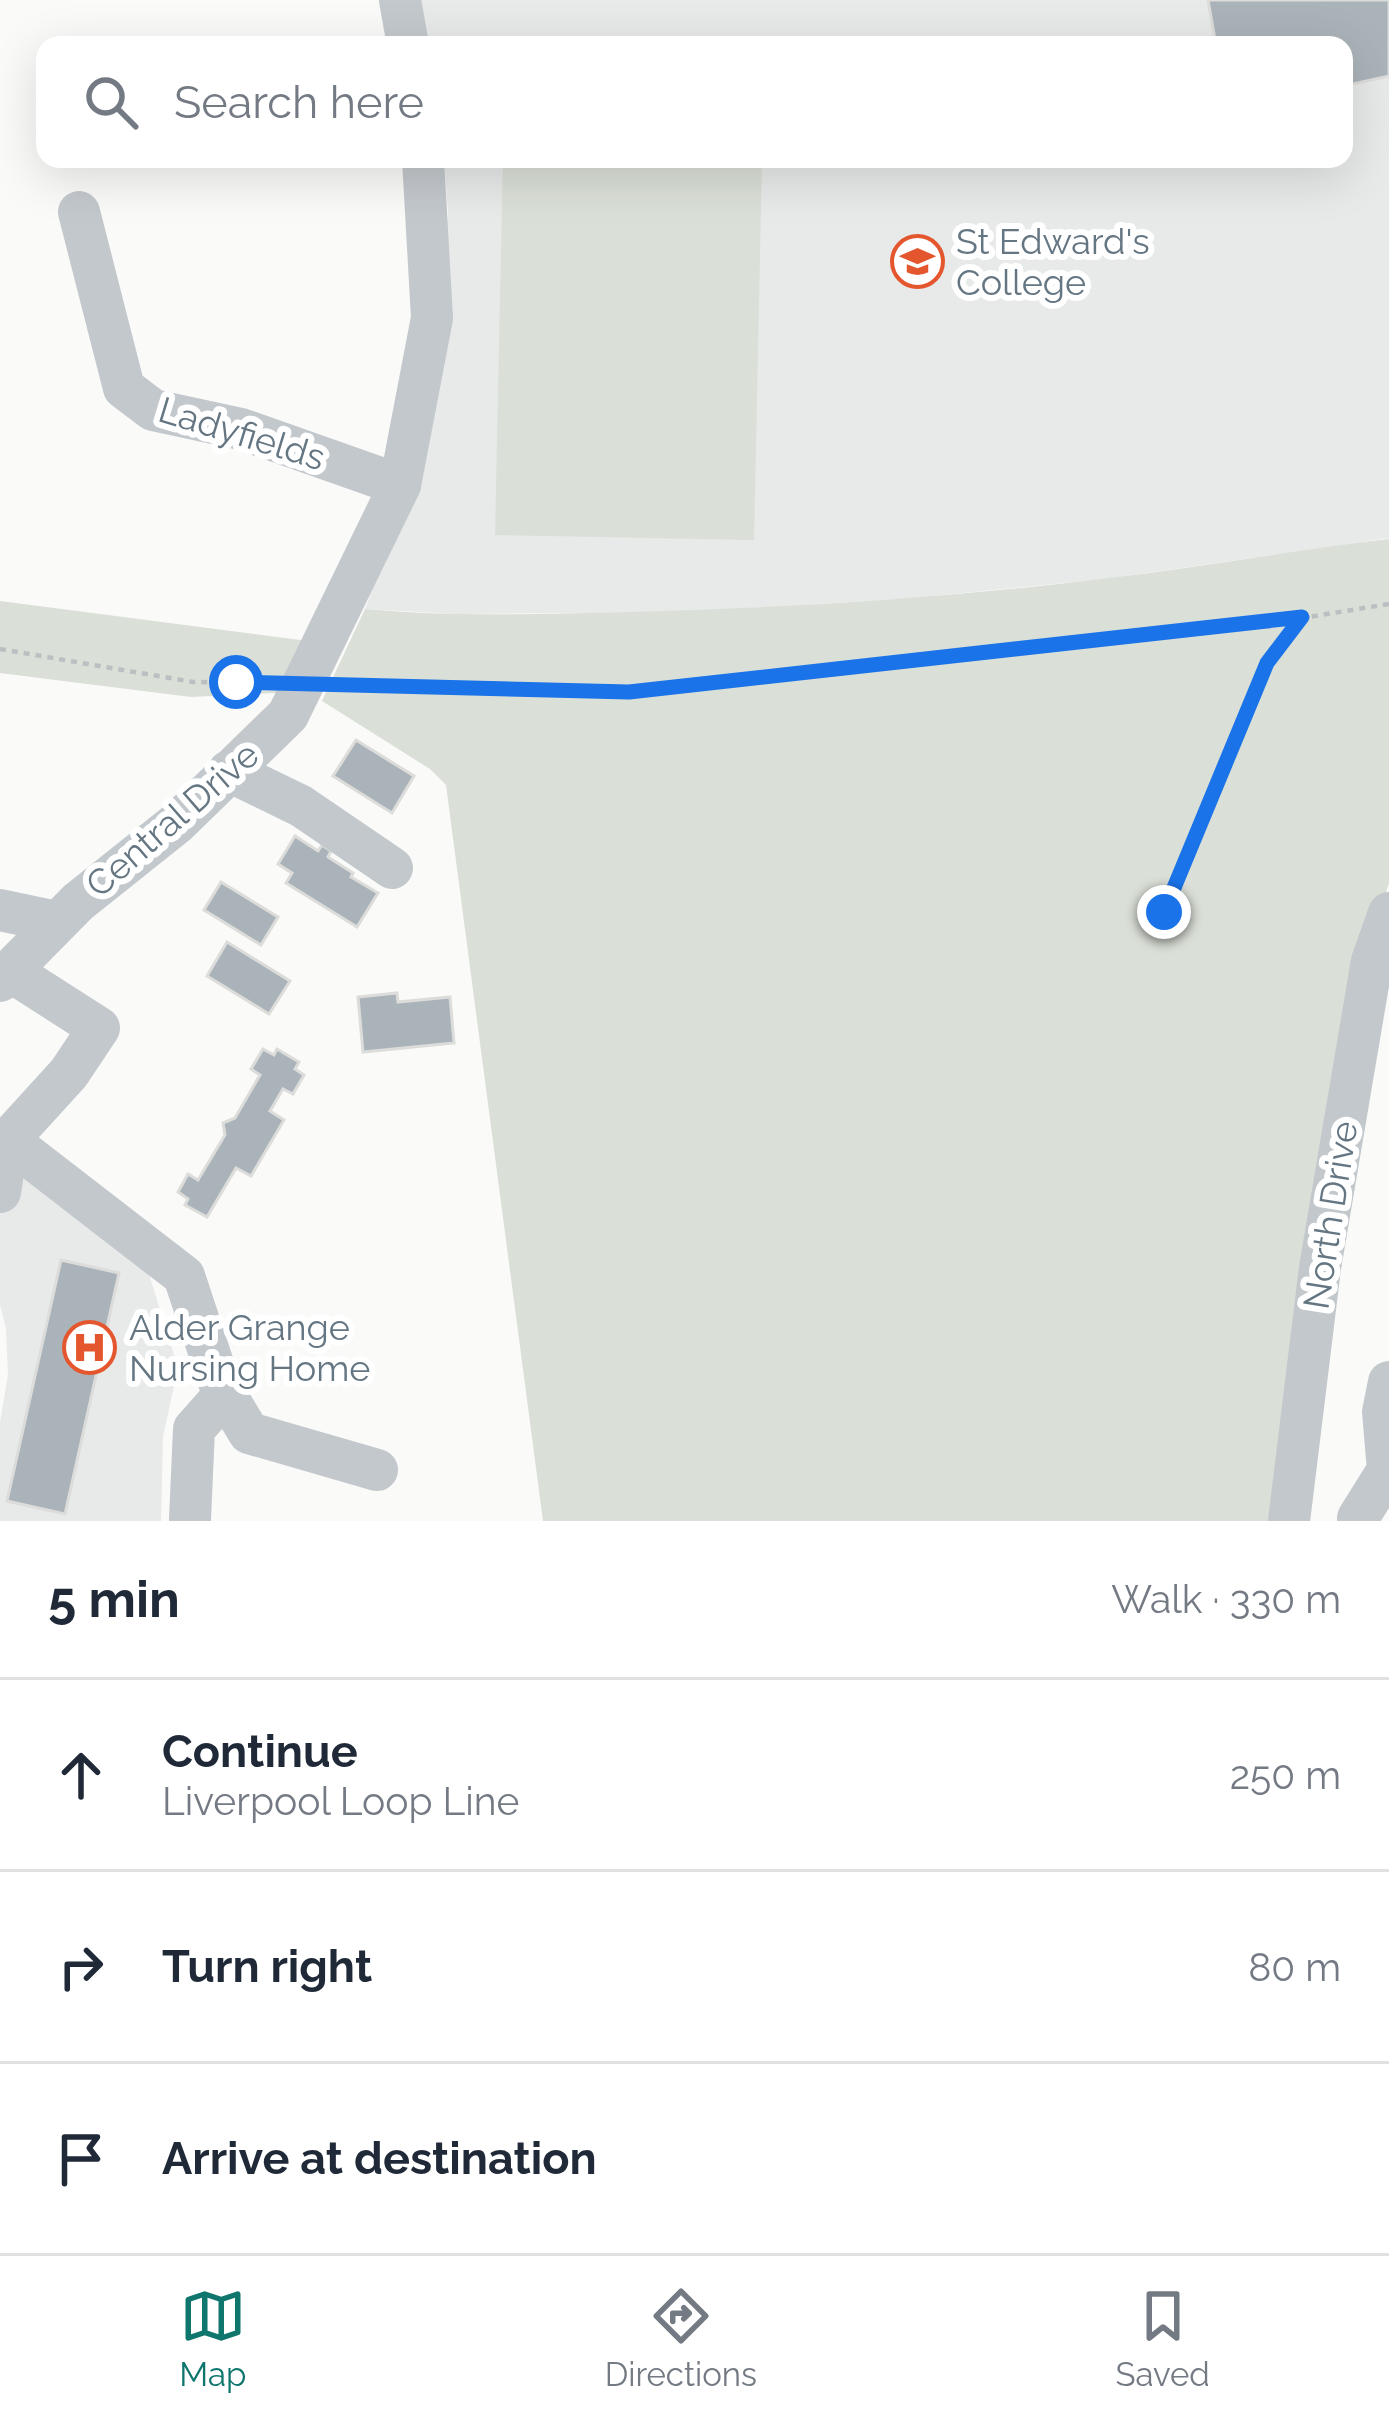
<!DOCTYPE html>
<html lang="en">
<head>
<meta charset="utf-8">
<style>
	body { margin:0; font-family:Raleway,sans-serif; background:#f2f2f3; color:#1f2937 }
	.stop { position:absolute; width:36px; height:36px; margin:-27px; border:9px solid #1a73e8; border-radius:50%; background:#fff }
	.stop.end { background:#1a73e8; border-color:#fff; box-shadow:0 3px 12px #0008 }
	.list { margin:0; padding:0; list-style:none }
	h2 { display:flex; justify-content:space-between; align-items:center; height:156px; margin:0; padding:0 48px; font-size:51px }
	h2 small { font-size:39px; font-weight:400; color:#747a83 }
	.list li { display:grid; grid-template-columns:78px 1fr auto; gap:36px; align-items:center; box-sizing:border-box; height:192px; padding:0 48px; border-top:3px solid #e0e1e3 }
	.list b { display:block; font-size:45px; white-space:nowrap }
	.list p { margin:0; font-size:39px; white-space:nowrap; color:#747a83 }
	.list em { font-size:39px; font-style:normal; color:#747a83 }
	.icon { flex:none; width:66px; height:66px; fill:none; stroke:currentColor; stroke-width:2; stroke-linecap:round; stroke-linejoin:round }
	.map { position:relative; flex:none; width:1389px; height:1521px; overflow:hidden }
	.search { position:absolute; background:#fff; box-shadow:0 12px 48px #0002; left:36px; right:36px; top:36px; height:132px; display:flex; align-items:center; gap:30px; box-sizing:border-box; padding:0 42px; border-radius:24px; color:#747a83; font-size:45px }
	.sheet { height:732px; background:#fff }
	nav { display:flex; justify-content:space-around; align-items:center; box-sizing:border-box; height:168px; border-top:3px solid #e0e1e3; background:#fff; font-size:33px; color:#747a83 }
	nav a { display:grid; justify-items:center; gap:6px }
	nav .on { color:#0f766e }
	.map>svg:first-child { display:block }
	.built { fill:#e8e9e9 }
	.green { fill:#dadfd7 }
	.building { fill:#aab3b9; stroke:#dcdcda; stroke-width:3 }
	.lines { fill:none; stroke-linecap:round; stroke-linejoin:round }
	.path { stroke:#bbbfc2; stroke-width:4.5; stroke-dasharray:6 6; stroke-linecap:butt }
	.minor { stroke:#c3c8cc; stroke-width:42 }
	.route { stroke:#1a73e8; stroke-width:15 }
	.labels { text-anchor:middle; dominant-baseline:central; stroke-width:12; stroke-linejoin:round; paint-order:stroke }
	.poi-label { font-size:36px; fill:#657683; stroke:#fff; text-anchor:start }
	.street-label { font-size:36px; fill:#657683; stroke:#fff }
</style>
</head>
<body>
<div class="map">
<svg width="1389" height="1521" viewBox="0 0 1389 1521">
	<rect width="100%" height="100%" fill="#fafaf8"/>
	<g class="built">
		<polygon points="410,0 1389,0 1389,538 1105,579 903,599 696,611 584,613 457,614 365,609 412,479 442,313 448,212 444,159 1344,159 1344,45 424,45"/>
		<polygon points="0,1154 149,1274 178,1368 163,1436 161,1521 0,1521 0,1422 8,1375 6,1329 0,1305"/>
	</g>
	<g class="green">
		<polygon points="503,159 762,159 754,540 495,535"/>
		<path d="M1389 539V883L1361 973 1281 1521H543L446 785 430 769 322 701 365 609C452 617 541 614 628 612 786 608 944 598 1101 579 1197 568 1293 550 1389 539Z"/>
		<polygon points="0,601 316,642 294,692 191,697 0,673"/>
	</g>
	<g class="building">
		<polygon points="1208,0 1389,0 1389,76 1344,86 1344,45 1216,45"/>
		<polygon points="356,740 414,776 392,813 333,776"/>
		<polygon points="295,836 318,851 322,845 331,851 328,857 353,873 351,877 378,893 357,927 286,883 292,873 278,864"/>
		<polygon points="221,882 278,917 261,945 204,910"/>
		<polygon points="227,942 290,981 269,1014 207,976"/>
		<polygon points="397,993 398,1002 450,997 454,1043 363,1052 358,997"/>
		<polygon points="263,1049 274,1055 277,1049 299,1062 295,1069 304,1075 293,1094 283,1089 270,1111 284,1120 251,1176 236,1168 207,1217 185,1205 188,1199 178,1192 188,1174 198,1180 225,1135 223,1123 235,1118 260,1075 251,1069"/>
		<polygon points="61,1260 119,1273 65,1514 7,1501"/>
	</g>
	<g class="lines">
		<g class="path">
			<polyline points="0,649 193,682 267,683"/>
			<polyline points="344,685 629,691 1302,618 1389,604"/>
			<polyline points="1164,912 1267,663 1300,620"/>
		</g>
		<g class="minor">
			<polyline points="400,0 408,45"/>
			<polyline points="79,212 124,388 153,410 241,429 400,485"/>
			<polyline points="229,771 301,806 392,868"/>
			<polyline points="0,910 57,922"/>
			<polyline points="10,971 99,1028 69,1073 8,1140 184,1276 220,1385 249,1433 377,1470"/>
			<polyline points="0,981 78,902 177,823 288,715 400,485 432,318 423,159"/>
			<polyline points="0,1192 8,1140"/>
			<polyline points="1358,1518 1388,1470 1383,1412 1389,1382"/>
			<polyline points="190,1519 194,1429 225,1394"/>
			<polyline points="1289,1521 1320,1268 1372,961 1389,913"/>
		</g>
	</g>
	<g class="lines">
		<polyline class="route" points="236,682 629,692 1302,617 1267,663 1164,912"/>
	</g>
	<defs>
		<symbol id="school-ring" viewBox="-11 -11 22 22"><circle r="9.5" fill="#fff" stroke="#e4572e" stroke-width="1.5"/><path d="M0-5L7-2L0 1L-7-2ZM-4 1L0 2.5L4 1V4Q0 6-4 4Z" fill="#e4572e"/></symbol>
		<symbol id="hospital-ring" viewBox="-11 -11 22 22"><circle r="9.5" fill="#fff" stroke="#e4572e" stroke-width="1.5"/><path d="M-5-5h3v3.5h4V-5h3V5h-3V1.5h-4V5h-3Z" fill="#e4572e"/></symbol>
	</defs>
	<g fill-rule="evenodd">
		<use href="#school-ring" x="888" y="232" width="59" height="59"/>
		<use href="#hospital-ring" x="60" y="1318" width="59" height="59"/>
	</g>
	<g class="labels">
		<g class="poi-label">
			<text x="956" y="241">St Edward's<tspan x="956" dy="41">College</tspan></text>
			<text x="129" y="1327">Alder Grange<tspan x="129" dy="41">Nursing Home</tspan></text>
		</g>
		<g class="street-label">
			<text transform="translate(242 433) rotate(17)">Ladyfields</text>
			<text transform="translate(172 819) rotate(-41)">Central Drive</text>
			<text transform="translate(1330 1215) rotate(-81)">North Drive</text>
		</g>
	</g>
</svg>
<div class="stop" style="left:236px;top:682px"></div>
<div class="stop end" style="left:1164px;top:912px"></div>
<div class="search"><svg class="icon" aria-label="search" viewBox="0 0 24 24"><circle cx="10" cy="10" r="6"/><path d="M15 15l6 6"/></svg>Search here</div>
</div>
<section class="sheet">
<h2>5 min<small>Walk · 330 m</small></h2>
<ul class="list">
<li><svg class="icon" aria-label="ahead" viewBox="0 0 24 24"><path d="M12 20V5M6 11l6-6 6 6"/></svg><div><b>Continue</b><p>Liverpool Loop Line</p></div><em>250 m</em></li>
<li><svg class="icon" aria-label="right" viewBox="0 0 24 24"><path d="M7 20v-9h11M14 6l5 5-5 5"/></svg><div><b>Turn right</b></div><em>80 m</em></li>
<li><svg class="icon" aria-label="arrive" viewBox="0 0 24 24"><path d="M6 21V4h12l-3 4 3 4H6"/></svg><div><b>Arrive at destination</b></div></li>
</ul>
</section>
<nav>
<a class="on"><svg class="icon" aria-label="map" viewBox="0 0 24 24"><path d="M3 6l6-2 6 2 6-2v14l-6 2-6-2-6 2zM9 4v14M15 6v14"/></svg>Map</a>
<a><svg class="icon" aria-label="directions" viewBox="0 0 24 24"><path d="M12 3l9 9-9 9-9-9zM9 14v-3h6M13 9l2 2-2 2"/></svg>Directions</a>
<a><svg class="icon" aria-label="saved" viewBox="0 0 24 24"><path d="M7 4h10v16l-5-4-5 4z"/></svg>Saved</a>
</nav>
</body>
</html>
